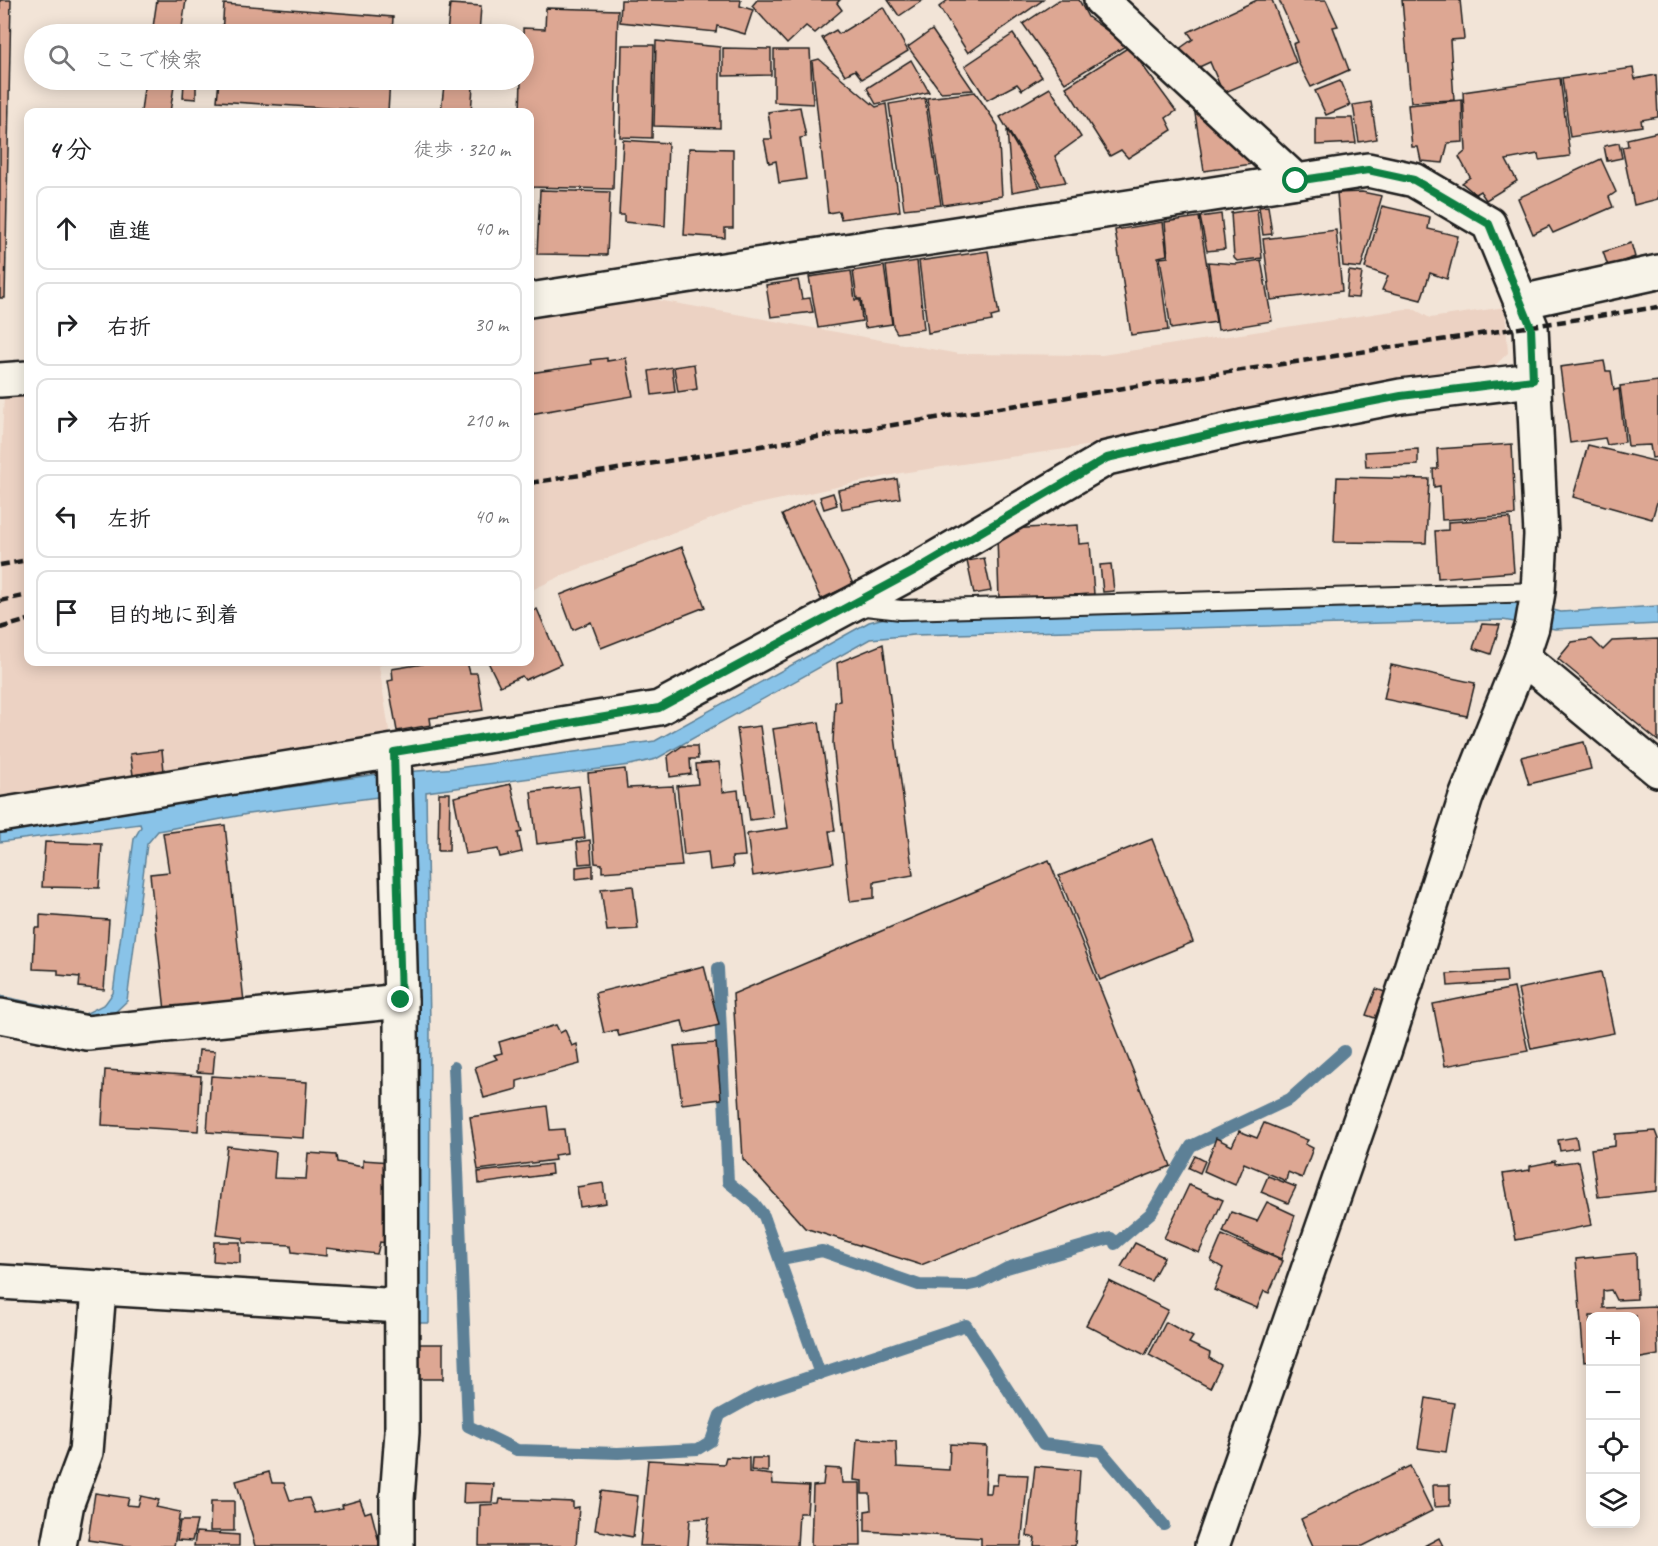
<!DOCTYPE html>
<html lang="ja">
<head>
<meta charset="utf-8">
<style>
	body { margin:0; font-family:Caveat,"Klee One",sans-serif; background:#f2f2f2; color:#202124 }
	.controls { position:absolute; right:18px; bottom:18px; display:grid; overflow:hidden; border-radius:12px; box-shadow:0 3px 15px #0003 }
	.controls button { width:54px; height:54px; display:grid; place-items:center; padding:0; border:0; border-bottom:2px solid #e0e0e0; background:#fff; color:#202124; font:30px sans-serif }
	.stop { position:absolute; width:18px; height:18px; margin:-14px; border:4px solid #0b8043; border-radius:50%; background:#fff }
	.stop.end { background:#0b8043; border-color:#fff; box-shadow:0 2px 6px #0008 }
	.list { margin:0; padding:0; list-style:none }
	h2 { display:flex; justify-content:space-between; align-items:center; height:78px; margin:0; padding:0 24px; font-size:26px }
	h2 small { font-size:20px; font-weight:400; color:#757577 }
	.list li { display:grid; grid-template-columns:39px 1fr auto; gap:18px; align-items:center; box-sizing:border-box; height:84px; margin:0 12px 12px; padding:0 12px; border:2px solid #e0e0e0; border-radius:12px }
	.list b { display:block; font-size:22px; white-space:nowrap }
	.list em { font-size:20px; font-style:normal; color:#757577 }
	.icon { flex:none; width:33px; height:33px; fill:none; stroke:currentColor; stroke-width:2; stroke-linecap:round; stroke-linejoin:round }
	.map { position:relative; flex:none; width:1658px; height:1546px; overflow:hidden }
	.search { position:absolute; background:#fff; box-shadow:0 3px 15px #0003; left:24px; top:24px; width:510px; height:66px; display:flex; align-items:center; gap:15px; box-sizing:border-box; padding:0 21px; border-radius:33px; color:#757577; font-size:22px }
	.panel { position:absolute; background:#fff; box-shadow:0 3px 15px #0003; left:24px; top:108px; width:510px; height:558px; border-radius:12px }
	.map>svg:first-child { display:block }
	.built { fill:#ecd2c3 }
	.water { fill:#89c3e8; stroke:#5d8096; stroke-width:1.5 }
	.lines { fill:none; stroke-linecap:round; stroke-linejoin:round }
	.stream { stroke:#5d8096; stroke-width:12 }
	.building { fill:#dda793; stroke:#1c1c1c; stroke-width:1.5 }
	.service-casing { stroke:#1c1c1c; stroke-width:22 }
	.minor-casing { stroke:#1c1c1c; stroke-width:38 }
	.service { stroke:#f7f3e8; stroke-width:18 }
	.minor { stroke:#f7f3e8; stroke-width:33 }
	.rail { stroke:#1c1c1c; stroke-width:4.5; stroke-dasharray:9 4.5; stroke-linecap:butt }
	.route { stroke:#0b8043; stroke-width:8 }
</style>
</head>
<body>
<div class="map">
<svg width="1658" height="1546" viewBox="0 0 1658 1546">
	<rect width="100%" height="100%" fill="#f2e4d7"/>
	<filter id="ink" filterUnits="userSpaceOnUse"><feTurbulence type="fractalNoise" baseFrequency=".0167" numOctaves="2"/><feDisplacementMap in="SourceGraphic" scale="12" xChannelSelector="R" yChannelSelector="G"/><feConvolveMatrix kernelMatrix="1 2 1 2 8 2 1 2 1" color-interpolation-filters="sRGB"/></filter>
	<g filter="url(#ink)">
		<g class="built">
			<polygon points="647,298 959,354 1102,355 1412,308 1430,318 1505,307 1508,353 1489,371 1099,444 901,473 740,508 563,575 530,591 530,316"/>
			<polygon points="28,391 28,662 388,662 379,666 391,743 0,802 0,477 4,395"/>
		</g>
		<polygon class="water" points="1510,599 1561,612 1658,606 1658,624 1555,629 1503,620 914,635 870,639 656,759 630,765 426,792 430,1025 429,1323 416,1323 416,1074 412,797 378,797 248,814 158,831 147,844 127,1001 110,1017 86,1028 0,1012 0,996 85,1014 105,1004 113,993 134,839 141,827 140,824 0,842 0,830 378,774 457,768 655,741 869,622 896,615"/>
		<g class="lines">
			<g class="stream">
				<polyline points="718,968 728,1182 754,1203 764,1216 820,1374"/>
				<polyline points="454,1067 468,1426 517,1450 618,1453 698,1449 711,1441 720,1415 758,1394 966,1325 1043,1444 1101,1451 1164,1525"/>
				<polyline points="1115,1244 1152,1212 1191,1146 1290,1099 1344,1051"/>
				<polyline points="781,1259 822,1251 919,1285 965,1286 979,1283 1007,1268 1111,1238"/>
			</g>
		</g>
		<g class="building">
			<polygon points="0,0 11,0 5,298 0,298"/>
			<polygon points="157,0 186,0 181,34 152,34"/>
			<polygon points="621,0 741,0 740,6 753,10 745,34 717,26 716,32 620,22"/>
			<polygon points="757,0 840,0 837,3 842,10 815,33 806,26 787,44 752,6"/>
			<polygon points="888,0 923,0 899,16"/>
			<polygon points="948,0 1043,0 968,53 939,7"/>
			<polygon points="1059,0 1079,0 1088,17 1127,45 1065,83 1023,24"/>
			<polygon points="1257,0 1272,0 1296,62 1223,93 1210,62 1197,68 1179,49 1193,39 1188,32"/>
			<polygon points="1279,0 1326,0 1338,26 1333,27 1349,70 1311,87 1299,64 1293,44 1298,42"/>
			<polygon points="1402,0 1460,0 1464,39 1450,40 1454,100 1411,102"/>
			<polygon points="224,4 393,17 392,34 222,34"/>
			<polygon points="450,4 481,6 479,34 447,34"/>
			<polygon points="883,7 908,51 862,79 855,70 845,75 822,38 836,30 839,34"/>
			<polygon points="546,8 618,10 613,189 530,187 530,112 520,112 521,80 524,80 523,28 545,29"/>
			<polygon points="932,30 973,90 941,92 908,47"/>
			<polygon points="1013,34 1042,77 1022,90 1017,84 987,100 965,66"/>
			<polygon points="656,41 720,47 720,128 654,126"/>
			<polygon points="622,45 654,45 652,138 620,137"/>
			<polygon points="1129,47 1176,111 1166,118 1172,130 1128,158 1121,150 1110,156 1066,87"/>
			<polygon points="723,48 771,49 771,75 723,76"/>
			<polygon points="774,50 810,50 813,104 774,102"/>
			<polygon points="819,59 876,107 886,104 900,211 841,219 839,211 828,213 812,61"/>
			<polygon points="911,60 929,92 876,104 867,88"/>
			<polygon points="1633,68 1635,79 1656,75 1658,117 1641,120 1642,126 1570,137 1562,78"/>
			<polygon points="1560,78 1570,156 1539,160 1538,154 1506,160 1517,181 1486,200 1480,191 1475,194 1462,183 1470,177 1459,157 1466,151 1463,92"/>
			<polygon points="145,80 175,80 170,112 141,112"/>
			<polygon points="219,80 390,80 388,112 217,101"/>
			<polygon points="443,80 474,80 474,83"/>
			<polygon points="1340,81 1350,105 1326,115 1315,91"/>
			<polygon points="184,82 196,83 196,99 183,98"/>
			<polygon points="444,85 473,87 471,112 441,112"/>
			<polygon points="1050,88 1081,137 1055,156 1066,182 1042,186 1000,117"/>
			<polygon points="975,92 998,126 1002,196 943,205 927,98"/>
			<polygon points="925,98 941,205 904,209 889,104"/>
			<polygon points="1462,100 1463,142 1448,143 1443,163 1421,161 1418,147 1412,147 1408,105"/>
			<polygon points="1371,102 1377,139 1359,142 1353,105"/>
			<polygon points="800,107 806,137 800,138 806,179 779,183 776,161 769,163 764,139 772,139 768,112"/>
			<polygon points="1194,107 1266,162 1204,171"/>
			<polygon points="1316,118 1352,118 1356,143 1316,145"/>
			<polygon points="1007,130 1040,187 1012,192"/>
			<polygon points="1658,132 1658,199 1634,205 1622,147 1628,146 1627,139"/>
			<polygon points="623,140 668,143 665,226 624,222 624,215 619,215"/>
			<polygon points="1619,143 1622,158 1607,161 1604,146"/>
			<polygon points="689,148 733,149 733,228 725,228 725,238 684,235"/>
			<polygon points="1601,159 1616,192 1609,197 1613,207 1553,233 1549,226 1533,234 1518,198"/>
			<polygon points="540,190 610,192 607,255 537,254"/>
			<polygon points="1362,192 1382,196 1361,268 1343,266 1337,193"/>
			<polygon points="1268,206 1272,234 1263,235 1259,207"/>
			<polygon points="1382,206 1430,217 1428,229 1458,236 1447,279 1430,273 1421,300 1382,290 1388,276 1365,268"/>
			<polygon points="1257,209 1262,258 1237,261 1234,258 1231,213"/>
			<polygon points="1221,214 1225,249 1207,251 1200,217"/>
			<polygon points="1199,217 1216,322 1171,329 1160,258 1168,257 1165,222"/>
			<polygon points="1163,222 1167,255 1158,257 1168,330 1131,335 1115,230"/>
			<polygon points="1336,230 1342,291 1271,300 1263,239"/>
			<polygon points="1631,243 1635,257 1608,266 1603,252"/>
			<polygon points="988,251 999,315 991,317 992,321 928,333 919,261"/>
			<polygon points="1261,260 1272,321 1218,330 1208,262 1236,264"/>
			<polygon points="917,261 924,329 897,333 893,326 886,266"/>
			<polygon points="884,266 892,324 865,328 861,299 857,299 853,271"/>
			<polygon points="851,271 855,300 860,300 862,321 818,328 809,277"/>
			<polygon points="1349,271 1362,273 1358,298 1346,297"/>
			<polygon points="798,280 802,299 810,298 813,312 771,317 766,285"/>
			<polygon points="607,358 607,361 626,358 633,396 530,414 530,373 592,364 591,360"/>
			<polygon points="1604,361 1606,371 1611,371 1614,390 1619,389 1625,442 1607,445 1605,438 1570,443 1560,367"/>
			<polygon points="694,364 697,389 678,392 674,367"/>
			<polygon points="672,367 675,392 652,395 649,371"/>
			<polygon points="1658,381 1658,457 1652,458 1650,445 1628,446 1620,386"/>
			<polygon points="1512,444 1515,515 1442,520 1440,486 1434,487 1433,469 1438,469 1437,449"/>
			<polygon points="1588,445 1658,462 1658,499 1652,519 1573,497"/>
			<polygon points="1418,449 1418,465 1366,467 1365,452"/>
			<polygon points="1337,477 1429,479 1426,543 1334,542"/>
			<polygon points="897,479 900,498 842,509 838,490"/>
			<polygon points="833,493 837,505 824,509 820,497"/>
			<polygon points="813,499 853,584 821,599 782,515"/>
			<polygon points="1510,518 1514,572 1438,578 1435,531 1448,530 1448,522"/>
			<polygon points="1078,525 1079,544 1090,543 1094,594 999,599 997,536 1007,529"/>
			<polygon points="682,547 705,607 601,648 591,622 573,630 560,595"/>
			<polygon points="984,558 991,591 974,594 967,561"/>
			<polygon points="1111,564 1114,591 1103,592 1100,565"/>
			<polygon points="537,609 561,664 525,680 522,676 500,686 488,662 530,662 530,613"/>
			<polygon points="1482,624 1500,625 1491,654 1473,648"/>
			<polygon points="1592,639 1603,650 1612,641 1658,639 1658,741 1558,659 1572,642"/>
			<polygon points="883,644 913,875 874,882 874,898 850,901 833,743 835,702 840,701 837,663"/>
			<polygon points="422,662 467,662 470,673 477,673 483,710 430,718 431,725 397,731 388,681 393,680 392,669 423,664"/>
			<polygon points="1391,665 1475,683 1467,716 1384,699"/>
			<polygon points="819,722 835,831 829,831 834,863 753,876 747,834 788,828 773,729"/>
			<polygon points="760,726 773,817 750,820 737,729"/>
			<polygon points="1584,742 1591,769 1529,784 1521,757"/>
			<polygon points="682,746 697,746 698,759 690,759 691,774 670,777 668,756"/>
			<polygon points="162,750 164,771 133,775 130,754"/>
			<polygon points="719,762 723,792 738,790 745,856 732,857 733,867 710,870 708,852 684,855 677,786 698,784 696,764"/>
			<polygon points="625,769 627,788 673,786 682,866 602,872 602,864 595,863 588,773"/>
			<polygon points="511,784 522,832 518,833 522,852 500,857 498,849 465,854 454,797"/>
			<polygon points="579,786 585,838 537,844 531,792"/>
			<polygon points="439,793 450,793 449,851 438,851"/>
			<polygon points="225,825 244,1002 165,1011 150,874 169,872 163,833"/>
			<polygon points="1152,839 1193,942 1100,980 1059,876"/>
			<polygon points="590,840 592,863 579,864 577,842"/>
			<polygon points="45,842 102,844 99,888 42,887"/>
			<polygon points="1049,860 1171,1166 921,1265 805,1228 743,1159 733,994"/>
			<polygon points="593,865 593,877 576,879 576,867"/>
			<polygon points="633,886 638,929 607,931 601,889"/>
			<polygon points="40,915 109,920 104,990 79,987 80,977 58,975 58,970 33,969 35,928 40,928"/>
			<polygon points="704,966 719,1025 685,1033 682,1021 619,1036 617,1030 604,1033 595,993"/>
			<polygon points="1506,970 1507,982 1448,986 1447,974"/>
			<polygon points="1601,972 1614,1033 1531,1049 1518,989"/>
			<polygon points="1514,988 1528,1051 1445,1066 1433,1004"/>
			<polygon points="1376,989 1385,992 1375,1018 1366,1015"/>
			<polygon points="556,1025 560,1033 565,1030 572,1046 577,1044 580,1064 517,1081 517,1089 484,1098 475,1067 497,1059 494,1055 502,1053 499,1042"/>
			<polygon points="716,1043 721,1099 682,1104 674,1046"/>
			<polygon points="199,1050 215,1051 213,1073 197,1072"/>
			<polygon points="105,1070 201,1076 198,1131 102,1125"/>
			<polygon points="211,1076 307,1082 304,1138 207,1132"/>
			<polygon points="547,1106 550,1130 564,1129 567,1153 554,1155 555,1160 478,1170 470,1117"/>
			<polygon points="1264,1123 1308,1140 1305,1144 1313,1148 1302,1178 1288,1172 1286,1181 1244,1163 1235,1185 1204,1171 1216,1138 1232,1146 1239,1131 1257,1138"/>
			<polygon points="1655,1131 1658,1139 1657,1191 1598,1197 1591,1149 1615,1146 1615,1134"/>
			<polygon points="1576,1137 1578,1148 1560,1151 1558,1140"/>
			<polygon points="227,1146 276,1152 274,1178 306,1179 308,1153 336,1155 337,1162 363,1167 363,1160 391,1162 387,1243 380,1242 377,1254 326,1248 326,1256 292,1252 291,1245 243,1243 243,1238 216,1235"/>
			<polygon points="1195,1156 1205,1161 1200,1173 1189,1168"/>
			<polygon points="1555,1161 1555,1164 1579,1161 1592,1225 1516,1240 1503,1174 1530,1170 1530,1166"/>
			<polygon points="551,1164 552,1174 479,1184 478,1172"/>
			<polygon points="1268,1176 1296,1187 1288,1203 1261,1192"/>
			<polygon points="603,1183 606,1203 580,1207 577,1187"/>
			<polygon points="1189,1185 1223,1200 1199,1253 1164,1238"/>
			<polygon points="1267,1202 1295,1215 1281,1259 1223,1232 1231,1212 1257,1221"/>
			<polygon points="1222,1235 1283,1261 1269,1293 1264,1291 1257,1308 1214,1290 1223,1268 1211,1261"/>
			<polygon points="214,1242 240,1242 240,1263 213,1261"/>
			<polygon points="1135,1243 1164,1257 1151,1281 1121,1267"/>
			<polygon points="1636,1253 1637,1299 1616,1300 1611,1290 1603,1291 1603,1308 1656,1306 1658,1355 1636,1359 1636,1366 1636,1316 1590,1316 1590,1361 1584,1362 1576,1259"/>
			<polygon points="1109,1281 1168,1310 1145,1355 1086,1325"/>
			<polygon points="1166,1322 1193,1337 1189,1343 1210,1353 1209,1358 1221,1365 1210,1388 1149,1355"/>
			<rect x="418" y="1344" width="25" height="35"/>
			<polygon points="1426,1398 1454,1403 1446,1452 1418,1448"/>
			<polygon points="857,1439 896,1441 897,1467 949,1470 950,1444 987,1446 985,1493 991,1493 992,1485 997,1485 998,1474 1028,1475 1021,1546 981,1546 981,1538 865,1531 865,1511 871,1510 870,1494 862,1494 862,1481 854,1480"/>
			<polygon points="726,1457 749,1458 749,1472 772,1475 773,1484 809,1486 807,1513 799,1513 797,1546 706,1544 709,1518 690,1519 688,1546 640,1546 648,1460 724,1464"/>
			<polygon points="752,1458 768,1458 768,1472 751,1470"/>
			<polygon points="1035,1466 1080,1470 1075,1546 1034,1546 1035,1538 1027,1536"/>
			<polygon points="1410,1466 1432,1511 1363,1546 1313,1546 1301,1519"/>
			<polygon points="825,1468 841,1469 842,1483 860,1483 861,1546 811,1546 813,1486 823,1485"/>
			<polygon points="269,1472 272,1483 284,1483 290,1500 309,1498 315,1513 343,1508 342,1505 360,1500 365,1513 371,1511 380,1546 255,1546 236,1481"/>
			<polygon points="464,1483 494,1484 492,1502 463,1503"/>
			<polygon points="1433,1485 1450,1485 1450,1506 1434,1507"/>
			<polygon points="601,1491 638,1496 633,1537 595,1530"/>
			<polygon points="95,1493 129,1498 127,1505 138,1506 141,1496 159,1500 156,1507 180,1512 174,1546 128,1546 88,1540"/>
			<polygon points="500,1499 573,1502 573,1508 579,1507 576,1546 479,1546 480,1505 499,1504"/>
			<polygon points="211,1501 234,1501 234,1531 210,1531"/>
			<polygon points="180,1521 197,1521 192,1541 177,1540"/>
			<polygon points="196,1532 239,1535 239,1546 194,1546"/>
			<polygon points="1439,1538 1443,1546 1424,1546"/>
		</g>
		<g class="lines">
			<defs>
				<polyline id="service" points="857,605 901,610 1538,592"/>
				<g id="minor">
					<polyline points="1101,0 1296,181"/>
					<polyline points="530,300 1368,170 1414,180 1489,224 1521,302 1531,327 1541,535 1538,592 1532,627 1522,657 1466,797 1385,1049 1212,1546"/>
					<polyline points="1521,302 1658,272"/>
					<polyline points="0,380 28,378"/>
					<polyline points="1522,657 1658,770"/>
					<polyline points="394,752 401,1001 402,1432 397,1499 397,1546"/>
					<polyline points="0,815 659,708 914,571 1107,458 1242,427 1401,396 1533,380"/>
					<polyline points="0,1016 87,1033 401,1001"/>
					<polyline points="0,1282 401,1306"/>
					<polyline points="59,1546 67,1503 86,1452 99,1289"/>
				</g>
			</defs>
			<use href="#service" class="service-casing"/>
			<use href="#minor" class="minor-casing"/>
			<use href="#service" class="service"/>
			<use href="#minor" class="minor"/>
			<g class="rail">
				<polyline points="530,483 1130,387 1658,307"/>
				<polyline points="0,565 28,560"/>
				<polyline points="0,601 28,595"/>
				<polyline points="0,628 28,620"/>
			</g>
		</g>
	</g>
	<g class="lines" filter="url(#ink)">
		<polyline class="route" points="401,1000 394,752 659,708 914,571 1107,458 1242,427 1401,396 1533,380 1531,327 1489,224 1414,180 1368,170 1296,181"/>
	</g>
</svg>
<div class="controls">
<button>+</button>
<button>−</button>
<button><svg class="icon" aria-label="locate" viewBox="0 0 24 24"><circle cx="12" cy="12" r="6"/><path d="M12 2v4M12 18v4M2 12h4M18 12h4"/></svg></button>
<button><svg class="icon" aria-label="layers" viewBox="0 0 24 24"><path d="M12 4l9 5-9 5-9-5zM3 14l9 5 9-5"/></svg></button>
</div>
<div class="stop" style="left:1296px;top:181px"></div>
<div class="stop end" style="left:401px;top:1000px"></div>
<div class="search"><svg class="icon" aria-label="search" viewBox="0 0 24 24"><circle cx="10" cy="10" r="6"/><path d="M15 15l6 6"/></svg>ここで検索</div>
<section class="panel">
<h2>4 分<small>徒歩 · 320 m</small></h2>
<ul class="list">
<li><svg class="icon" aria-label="ahead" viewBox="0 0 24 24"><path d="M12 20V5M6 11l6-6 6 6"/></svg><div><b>直進</b></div><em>40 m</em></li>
<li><svg class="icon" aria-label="right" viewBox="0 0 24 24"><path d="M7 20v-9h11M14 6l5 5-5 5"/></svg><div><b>右折</b></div><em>30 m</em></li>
<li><svg class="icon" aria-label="right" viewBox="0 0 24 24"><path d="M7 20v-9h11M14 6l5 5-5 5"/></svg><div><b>右折</b></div><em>210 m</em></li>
<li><svg class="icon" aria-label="left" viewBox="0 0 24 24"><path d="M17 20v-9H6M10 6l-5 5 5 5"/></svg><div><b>左折</b></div><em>40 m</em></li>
<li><svg class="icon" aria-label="arrive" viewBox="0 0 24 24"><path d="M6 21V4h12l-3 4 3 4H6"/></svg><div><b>目的地に到着</b></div></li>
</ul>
</section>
</div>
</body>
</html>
